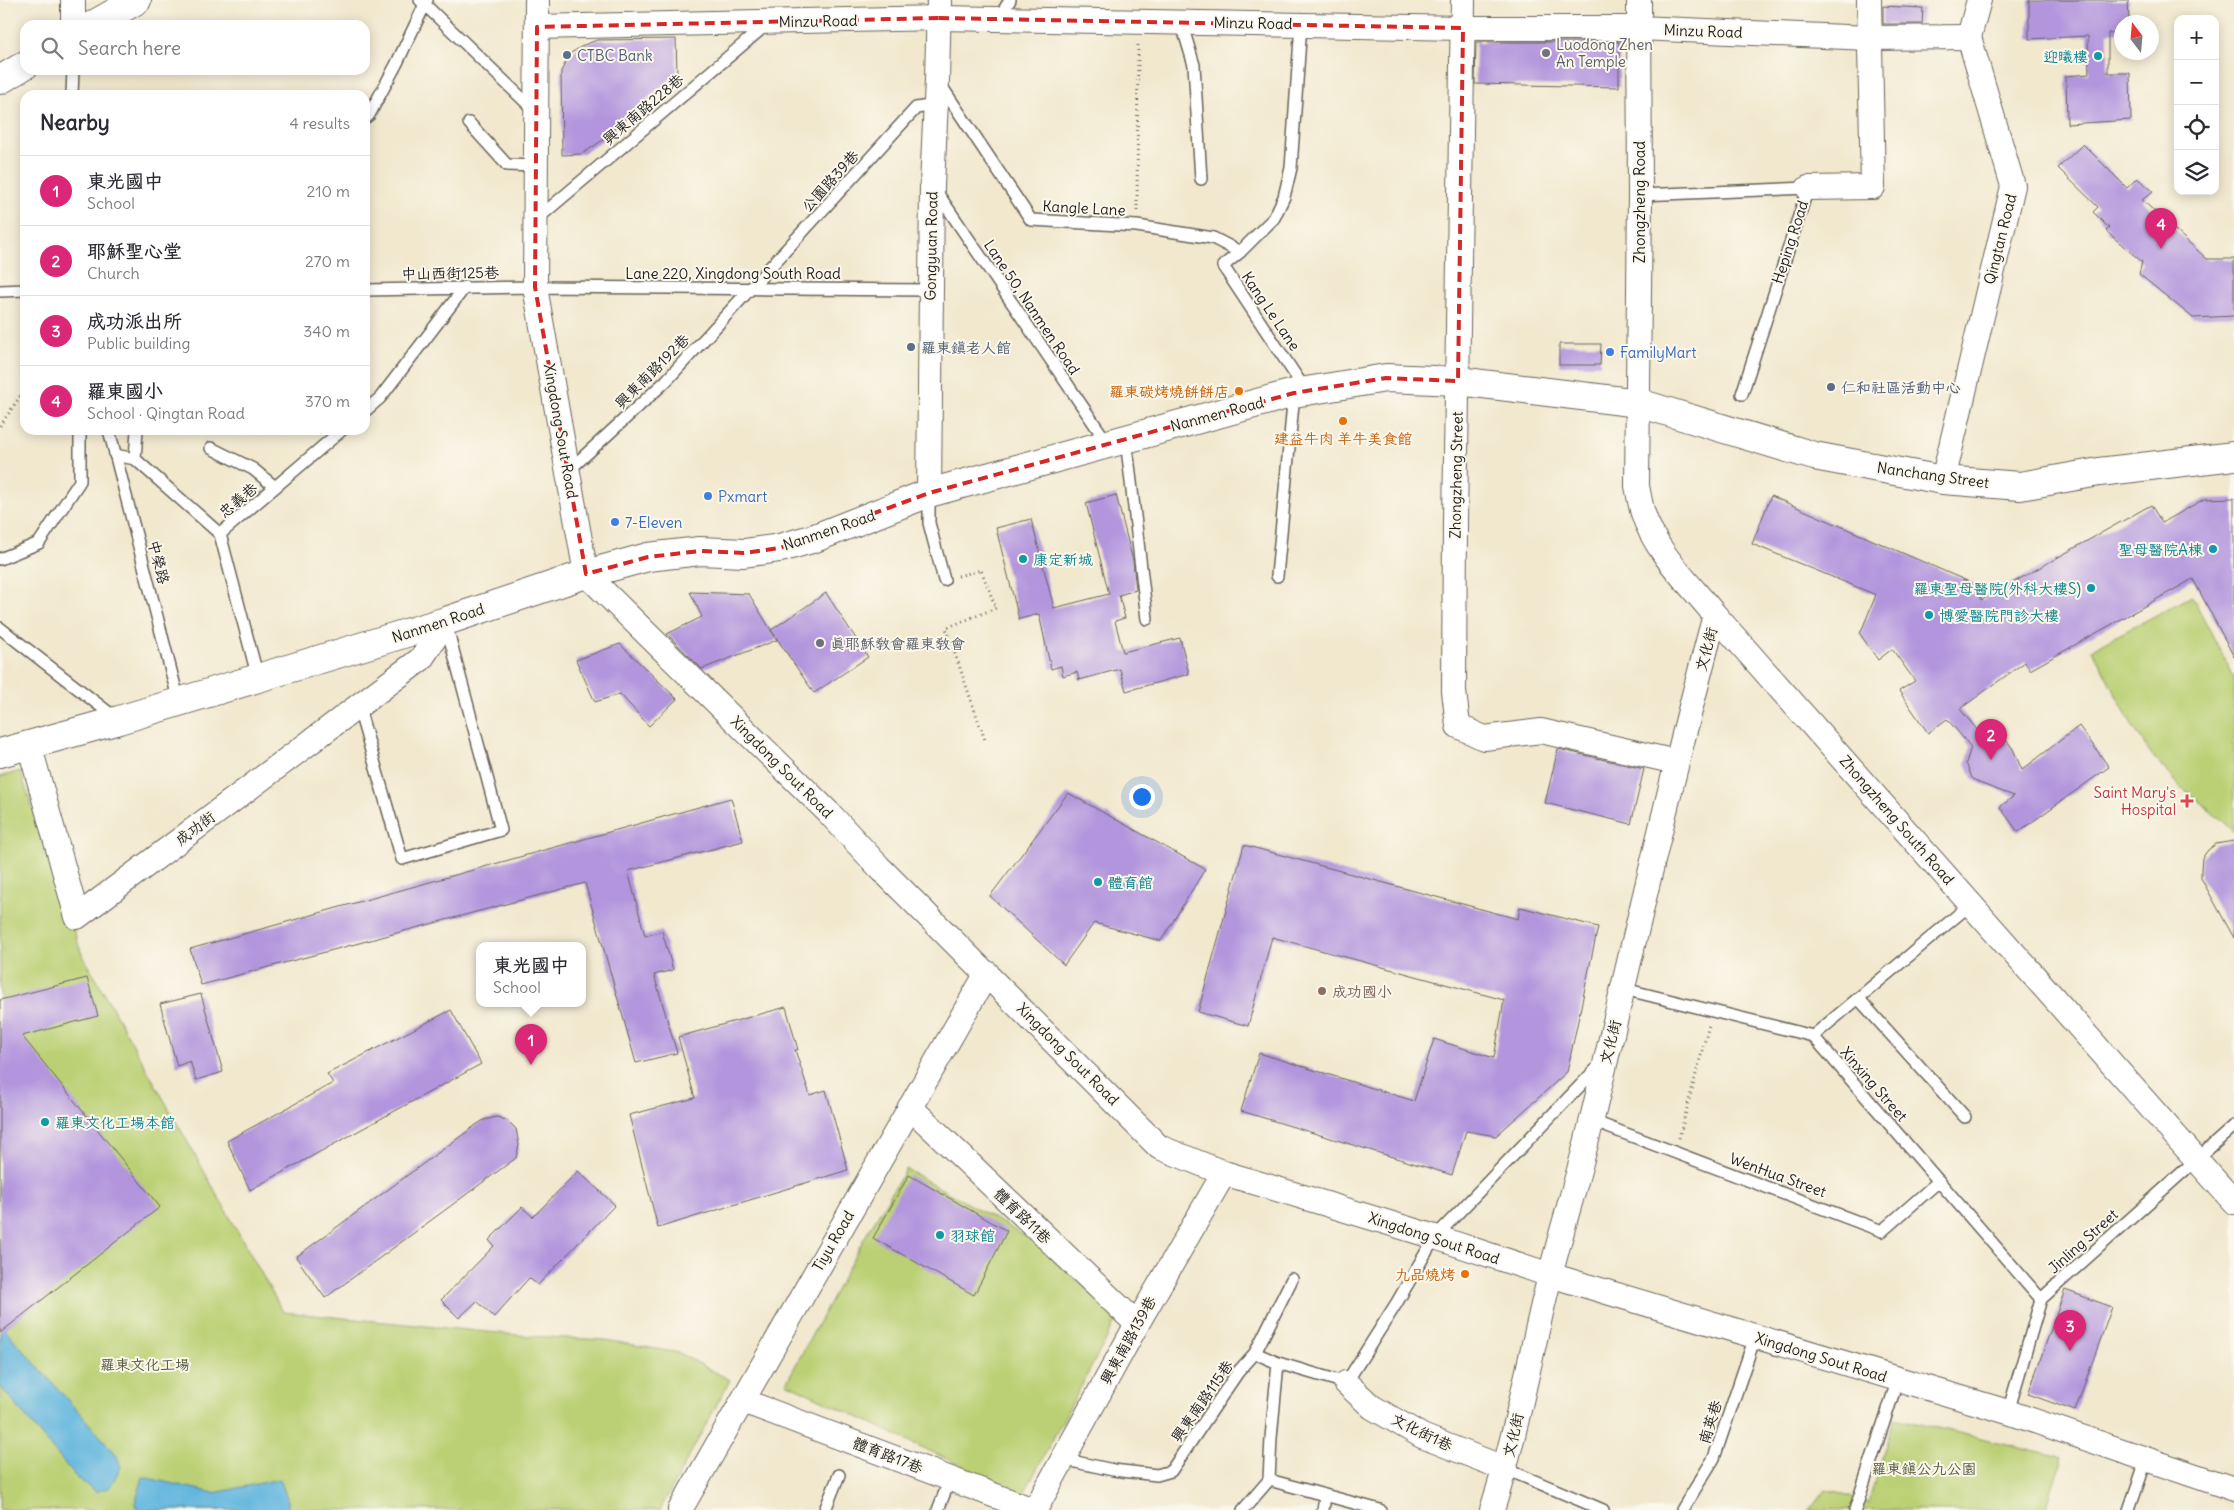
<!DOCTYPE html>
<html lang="en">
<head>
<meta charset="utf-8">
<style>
	body { margin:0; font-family:Delius,"LXGW WenKai TC",sans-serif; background:#f2f2f3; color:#2b2b33 }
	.controls { position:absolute; right:15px; top:15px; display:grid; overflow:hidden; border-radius:10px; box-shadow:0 2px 12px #0003 }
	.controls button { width:45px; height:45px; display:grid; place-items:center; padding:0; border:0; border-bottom:1px solid #e1e1e2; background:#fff; color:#2b2b33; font:25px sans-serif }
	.compass { position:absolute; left:2114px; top:15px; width:45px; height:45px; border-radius:50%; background:#fff; box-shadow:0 2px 12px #0003; rotate:344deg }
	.you { position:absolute; left:1141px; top:796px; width:18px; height:18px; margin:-12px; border:4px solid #fff; border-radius:50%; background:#1a73e8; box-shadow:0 0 0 8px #1a73e833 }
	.badge { display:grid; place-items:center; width:32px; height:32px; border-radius:50%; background:#db2777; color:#fff; font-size:16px; font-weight:700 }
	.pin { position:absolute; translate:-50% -41px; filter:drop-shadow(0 1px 2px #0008) }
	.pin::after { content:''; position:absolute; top:26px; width:18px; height:15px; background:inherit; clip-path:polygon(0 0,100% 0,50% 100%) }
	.popup { position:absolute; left:476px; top:942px; width:110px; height:65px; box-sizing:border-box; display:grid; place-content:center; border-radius:10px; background:#fff; filter:drop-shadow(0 1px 4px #0005); font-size:16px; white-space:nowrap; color:#7c7c81 }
	.popup b { font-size:19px; color:#2b2b33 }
	.popup::after { content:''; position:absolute; left:50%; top:100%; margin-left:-10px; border:10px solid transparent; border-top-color:#fff }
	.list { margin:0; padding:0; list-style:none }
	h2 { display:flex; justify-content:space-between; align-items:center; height:65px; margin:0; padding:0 20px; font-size:21px }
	h2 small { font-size:16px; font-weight:400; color:#7c7c81 }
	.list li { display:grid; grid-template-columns:32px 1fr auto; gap:15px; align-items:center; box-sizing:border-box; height:70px; padding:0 20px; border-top:1px solid #e1e1e2 }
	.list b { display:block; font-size:19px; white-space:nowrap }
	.list p { margin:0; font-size:16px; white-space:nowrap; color:#7c7c81 }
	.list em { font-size:16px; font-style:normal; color:#7c7c81 }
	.icon { flex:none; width:28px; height:28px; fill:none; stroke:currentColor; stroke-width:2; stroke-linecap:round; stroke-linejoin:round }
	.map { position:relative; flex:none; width:2234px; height:1510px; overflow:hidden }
	.search { position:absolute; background:#fff; box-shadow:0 2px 12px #0003; left:20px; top:20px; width:350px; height:55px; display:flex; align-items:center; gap:12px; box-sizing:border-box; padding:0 18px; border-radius:15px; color:#7c7c81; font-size:19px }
	.panel { position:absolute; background:#fff; box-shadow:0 2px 12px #0003; left:20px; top:90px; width:350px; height:345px; border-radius:15px }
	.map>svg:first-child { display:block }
	.green { fill:#bbd074; stroke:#6c7648 }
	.water { fill:#62b6de; stroke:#3f697d }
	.building { fill:#b295dd }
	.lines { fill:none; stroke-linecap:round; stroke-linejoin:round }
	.lane-casing { stroke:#67635a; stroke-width:14 }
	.street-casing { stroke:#67635a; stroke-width:26 }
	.secondary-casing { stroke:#67635a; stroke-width:30 }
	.primary-casing { stroke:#67635a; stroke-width:30 }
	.path { stroke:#67635a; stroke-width:3; stroke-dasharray:1 4; stroke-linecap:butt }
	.lane { stroke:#fff; stroke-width:11 }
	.street { stroke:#fff; stroke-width:24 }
	.secondary { stroke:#fff; stroke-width:28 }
	.primary { stroke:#fff; stroke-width:28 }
	.marked { fill:none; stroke:#d62828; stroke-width:4; stroke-dasharray:10 6; stroke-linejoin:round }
	.worship-dot { fill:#6b7280; stroke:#fbf7ec; stroke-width:2 }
	.service-dot { fill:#5c6f8a; stroke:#fbf7ec; stroke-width:2 }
	.culture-dot { fill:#0f9aa8; stroke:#fbf7ec; stroke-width:2 }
	.shop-dot { fill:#3f7fe0; stroke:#fbf7ec; stroke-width:2 }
	.food-dot { fill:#e8710a; stroke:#fbf7ec; stroke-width:2 }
	.health-dot { fill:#e0444e; stroke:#fbf7ec; stroke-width:2 }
	.education-dot { fill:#8d6e63; stroke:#fbf7ec; stroke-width:2 }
	.labels { text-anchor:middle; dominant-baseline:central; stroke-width:4; stroke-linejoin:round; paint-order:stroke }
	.street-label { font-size:15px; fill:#1c1c1c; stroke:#fbf7ec }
	.worship-label { font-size:15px; fill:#5b616d; stroke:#fbf7ec; text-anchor:start }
	.service-label { font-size:15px; fill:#4e5e75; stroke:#fbf7ec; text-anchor:start }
	.culture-label { font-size:15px; fill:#0d838f; stroke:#fbf7ec; text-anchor:start }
	.shop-label { font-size:15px; fill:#366cbe; stroke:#fbf7ec; text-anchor:start }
	.food-label { font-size:15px; fill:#c56008; stroke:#fbf7ec; text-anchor:end }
	.health-label { font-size:15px; fill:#be3a42; stroke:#fbf7ec; text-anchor:end }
	.education-label { font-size:15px; fill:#785e54; stroke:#fbf7ec; text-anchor:start }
	.park-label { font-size:15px; fill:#545b3b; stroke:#fbf7ec }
</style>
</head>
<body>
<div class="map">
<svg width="2234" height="1510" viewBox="0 0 2234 1510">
	<rect width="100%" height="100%" fill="#fbf7ec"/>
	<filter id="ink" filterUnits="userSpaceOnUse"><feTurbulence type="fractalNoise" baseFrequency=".02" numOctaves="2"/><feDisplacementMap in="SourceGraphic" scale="10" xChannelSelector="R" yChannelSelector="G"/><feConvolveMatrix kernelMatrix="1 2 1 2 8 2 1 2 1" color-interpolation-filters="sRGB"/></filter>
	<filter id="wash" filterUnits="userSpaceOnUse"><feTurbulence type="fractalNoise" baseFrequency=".0096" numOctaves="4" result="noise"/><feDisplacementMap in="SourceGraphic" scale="20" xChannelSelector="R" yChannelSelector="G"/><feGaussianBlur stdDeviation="1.12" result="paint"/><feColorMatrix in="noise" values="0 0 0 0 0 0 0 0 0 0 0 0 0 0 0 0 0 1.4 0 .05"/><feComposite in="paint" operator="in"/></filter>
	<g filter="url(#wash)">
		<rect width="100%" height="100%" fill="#f1e8ce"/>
		<g class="green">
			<path d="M2192 596 2234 677V832C2216 812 2192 798 2173 779 2137 744 2116 693 2092 649Z"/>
			<polygon points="20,771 81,952 283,1312 528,1336 606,1340 679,1353 730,1380 660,1510 0,1510 0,777"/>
			<polygon points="906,1169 1032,1240 1118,1317 1023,1495 786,1383 866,1235"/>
			<polygon points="1894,1418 2062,1457 2046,1510 1809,1510 1825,1489 1868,1503"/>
		</g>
		<g class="water">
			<polygon points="0,1324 116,1454 121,1467 110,1487 96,1492 76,1477 0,1386"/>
			<polygon points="143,1477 214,1493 280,1479 288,1501 288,1510 138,1510 135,1504"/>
		</g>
		<g id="blocks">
			<g class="building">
				<polygon points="2029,0 2128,0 2129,22 2122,22 2122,32 2108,33 2108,73 2130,73 2131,120 2067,124 2066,76 2089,74 2088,36 2029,39"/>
				<polygon points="1883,6 1923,8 1922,24 1883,24"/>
				<polygon points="676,39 677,73 616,126 606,138 582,154 562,155 561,71 571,53 584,45 597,40"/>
				<polygon points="1476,42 1619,42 1619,87 1475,84"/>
				<polygon points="2083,144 2127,188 2137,178 2153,191 2142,200 2207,259 2234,259 2234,316 2193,318 2139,274 2142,262 2106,231 2109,228 2093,212 2098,207 2058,168"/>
				<polygon points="1559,344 1601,344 1600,365 1559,365"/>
				<polygon points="1116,495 1133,561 1136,590 1119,595 1125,618 1115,621 1123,652 1180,638 1189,674 1126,691 1120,669 1079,680 1077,672 1063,676 1061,666 1051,669 1039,614 1019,619 996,528 1031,519 1054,608 1109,594 1086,503"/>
				<polygon points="1771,496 1974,584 1982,600 2151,505 2162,523 2204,499 2234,498 2234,657 2193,579 2030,670 2025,662 1960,709 1984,738 2000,738 2008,742 2013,749 2022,770 2079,726 2109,767 2018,832 2000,807 2014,796 1979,783 1972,778 1966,763 1971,747 1947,719 1928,733 1899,691 1915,681 1892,649 1878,660 1860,634 1876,595 1752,544"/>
				<polygon points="690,592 749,594 777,640 702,669 667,634 702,617"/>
				<polygon points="826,593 868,657 814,693 771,630"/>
				<polygon points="620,644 677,699 649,726 620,694 595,702 576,660"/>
				<polygon points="1558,749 1644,769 1631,824 1545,803"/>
				<polygon points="1068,793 1205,869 1161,941 1094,923 1064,965 990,896"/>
				<polygon points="731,798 743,841 628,871 645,936 662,931 673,970 654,975 677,1053 636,1063 585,883 201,985 190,949"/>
				<polygon points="2234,841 2234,938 2201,878 2201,869 2202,858 2208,850 2216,844"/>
				<polygon points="1244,845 1518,919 1520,907 1598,927 1567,1072 1496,1136 1466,1131 1452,1175 1241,1111 1259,1053 1414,1101 1434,1039 1494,1058 1504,1000 1272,937 1248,1026 1198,1012"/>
				<polygon points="87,978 98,1016 22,1036 160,1207 0,1333 0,1000"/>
				<polygon points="201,994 223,1072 196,1080 190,1061 177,1066 160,1004"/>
				<polygon points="786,1007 798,1050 795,1050 810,1095 826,1090 848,1170 658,1228 629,1115 695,1098 678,1037"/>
				<polygon points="451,1010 481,1064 250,1190 227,1141 333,1083 327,1074"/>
				<polygon points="497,1117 508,1121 516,1129 519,1145 516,1158 325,1298 296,1257 476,1125 484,1120"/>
				<polygon points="578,1171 615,1205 538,1285 529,1278 494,1317 477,1301 459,1318 441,1300 494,1246 489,1240 522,1207 533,1217"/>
				<polygon points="909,1175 1007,1231 974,1295 873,1238"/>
				<polygon points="2065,1290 2112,1307 2075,1411 2028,1394"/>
			</g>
		</g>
	</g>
	<g filter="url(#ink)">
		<use href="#blocks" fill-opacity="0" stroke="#67635a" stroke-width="1"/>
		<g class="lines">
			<defs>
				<g id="lane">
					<polyline points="420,0 534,110"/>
					<polyline points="999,18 1010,0"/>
					<polyline points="1181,22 1194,65 1201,179"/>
					<polyline points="940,84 1031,220 1137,226 1213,238 1240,252 1223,266 1306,391"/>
					<polyline points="72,95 73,70"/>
					<polyline points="365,118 369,115 396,65 427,0"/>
					<polyline points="469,123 507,165 536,166"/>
					<polyline points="936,191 1108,444"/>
					<polyline points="1640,195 1808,188 1742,394"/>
					<polyline points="537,219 767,24"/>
					<polyline points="1240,252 1274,218 1284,197 1291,168 1301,24"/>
					<polyline points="365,290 535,287 930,290"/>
					<polyline points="0,291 25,290"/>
					<polyline points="365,411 380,398 465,287"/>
					<polyline points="109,430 179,702"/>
					<polyline points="1126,439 1147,619"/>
					<polyline points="211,448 253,469 275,487"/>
					<polyline points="115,455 135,459 220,534"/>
					<polyline points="135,459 137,430"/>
					<polyline points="568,471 666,381 916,108 936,105"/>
					<polyline points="929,493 929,523 944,580"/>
					<polyline points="0,559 39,543 80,481 80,430"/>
					<polyline points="1277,576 1294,393"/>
					<polyline points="0,628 117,719"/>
					<polyline points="258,678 220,534 342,430"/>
					<polyline points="358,705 402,859 501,830 446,624"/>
					<polyline points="1624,989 1813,1036 2041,1299"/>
					<polyline points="1858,998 1965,1117"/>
					<polyline points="1813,1036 1971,904"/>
					<polyline points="1592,1121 1882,1231 1939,1181"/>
					<polyline points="1255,1353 1292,1279"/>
					<polyline points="2008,1412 2041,1299 2234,1126"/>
					<polyline points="1062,1459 1113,1470 1157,1475 1171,1471 1238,1372 1255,1353 1278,1363 1346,1383 1396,1304 1435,1237 1600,1065"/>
					<polyline points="1506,1469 1603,1510"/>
					<polyline points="1269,1480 1380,1510"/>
					<polyline points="825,1510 839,1475"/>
					<polyline points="938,1510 950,1479"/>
					<polyline points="1243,1510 1269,1480 1271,1438 1278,1363"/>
					<polyline points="1323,1510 1325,1496"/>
					<polyline points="1682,1510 1714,1458 1755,1337"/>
					<polyline points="1855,1510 1898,1379"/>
					<polyline points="2129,1510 2147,1458"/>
				</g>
				<g id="street">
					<polyline points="537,0 535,287 586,574 829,813 879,867 1159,1147 1224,1173 1435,1237 1550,1275 2008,1412 2234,1489"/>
					<polyline points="1463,0 1455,522 1454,691 1458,726 1484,738 1541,731 1676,762"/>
					<path d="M1639 0 1640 195 1637 486C1639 495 1640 504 1643 513 1655 552 1690 584 1715 615L2234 1202"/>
					<polyline points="73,25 73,0"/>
					<polyline points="537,27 939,18 1463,28 1639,28 1869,38 1969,37"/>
					<polyline points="1808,188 1873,187 1869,0"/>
					<polyline points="1943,480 2013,186 1969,37 1979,0"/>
					<polyline points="929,493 932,186 937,80 939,0"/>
					<polyline points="29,744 77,917 421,659 446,621"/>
					<polyline points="910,1107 1137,1324"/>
					<polyline points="1346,1383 1372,1407 1422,1436 1506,1469"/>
					<polyline points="743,1401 1033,1510"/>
					<polyline points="680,1510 987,973"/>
					<polyline points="1035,1510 1137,1324 1224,1173"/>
					<path d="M1492 1510C1517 1433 1530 1354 1550 1276 1563 1224 1580 1172 1592 1119 1632 951 1670 782 1715 615"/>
				</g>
				<polyline id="secondary" points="0,753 119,720 258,678 446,621 586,574 648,557 700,551 744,553 780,548 815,538 929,493 1294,393 1386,378 1458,381 1639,403 1814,456 1943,480 2020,486 2099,472 2234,456"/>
				<g id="primary">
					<polyline points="93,25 137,0"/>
					<polyline points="0,80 25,65"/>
				</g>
			</defs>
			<use href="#lane" class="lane-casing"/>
			<use href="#street" class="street-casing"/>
			<use href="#secondary" class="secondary-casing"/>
			<use href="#primary" class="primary-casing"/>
			<g class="path">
				<polyline points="1137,211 1138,44"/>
				<polyline points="0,426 25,389"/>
				<polyline points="958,576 981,570 996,608 946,628 985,740"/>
				<polyline points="1679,1138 1709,1025"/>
			</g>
			<use href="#lane" class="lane"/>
			<use href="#street" class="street"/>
			<use href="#secondary" class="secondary"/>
			<use href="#primary" class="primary"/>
		</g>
	</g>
	<path class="marked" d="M939 18 1463 28 1458 381 1386 378 1294 393 929 493 780 548 744 553 700 551 648 557 586 574 535 287 537 27Z"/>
	<g class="worship-dot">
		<circle cx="1546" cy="53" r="5"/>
		<circle cx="820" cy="643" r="5"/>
	</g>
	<g class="service-dot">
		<circle cx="567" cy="55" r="5"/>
		<circle cx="911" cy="347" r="5"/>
		<circle cx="1831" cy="387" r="5"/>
	</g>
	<g class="culture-dot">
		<circle cx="2098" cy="56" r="5"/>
		<circle cx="2213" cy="549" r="5"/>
		<circle cx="1023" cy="559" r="5"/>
		<circle cx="2091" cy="588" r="5"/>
		<circle cx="1929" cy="615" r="5"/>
		<circle cx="1098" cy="882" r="5"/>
		<circle cx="45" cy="1122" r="5"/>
		<circle cx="940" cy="1235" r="5"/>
	</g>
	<g class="shop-dot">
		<circle cx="1610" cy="352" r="5"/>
		<circle cx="708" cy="496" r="5"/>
		<circle cx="615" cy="522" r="5"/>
	</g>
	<g class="food-dot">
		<circle cx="1239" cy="391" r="5"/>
		<circle cx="1343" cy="421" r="5"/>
		<circle cx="1465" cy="1274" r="5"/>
	</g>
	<path class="health-dot" d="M2184.5 793.5h5v5h5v5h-5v5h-5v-5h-5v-5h5z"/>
	<circle class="education-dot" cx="1322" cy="991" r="5"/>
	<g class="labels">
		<g class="street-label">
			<text transform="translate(818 21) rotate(-1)">Minzu Road</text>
			<text transform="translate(1253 23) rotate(1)">Minzu Road</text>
			<text transform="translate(1703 31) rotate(2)">Minzu Road</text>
			<text transform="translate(643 109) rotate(-40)">興東南路228巷</text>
			<text transform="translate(830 181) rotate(-48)">公園路39巷</text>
			<text transform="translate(1639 202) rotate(-90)">Zhongzheng Road</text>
			<text transform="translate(1084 208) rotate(3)">Kangle Lane</text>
			<text transform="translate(2000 239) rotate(-76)">Qingtan Road</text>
			<text transform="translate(1790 242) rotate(-72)">Heping Road</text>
			<text transform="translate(931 246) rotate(-89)">Gongyuan Road</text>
			<text transform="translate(450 273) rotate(-1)">中山西街125巷</text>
			<text x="733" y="273">Lane 220, Xingdong South Road</text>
			<text transform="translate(1032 307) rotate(56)">Lane 50, Nanmen Road</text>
			<text transform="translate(1271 311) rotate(56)">Kang Le Lane</text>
			<text transform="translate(652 371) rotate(-45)">興東南路192巷</text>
			<text transform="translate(1217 414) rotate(-15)">Nanmen Road</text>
			<text transform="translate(561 431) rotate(80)">Xingdong Sout Road</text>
			<text transform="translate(1456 475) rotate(-89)">Zhongzheng Street</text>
			<text transform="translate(1933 475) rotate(8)">Nanchang Street</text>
			<text transform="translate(238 500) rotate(-40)">忠義巷</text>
			<text transform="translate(829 530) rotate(-19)">Nanmen Road</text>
			<text transform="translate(159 562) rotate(76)">中榮路</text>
			<text transform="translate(438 623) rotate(-18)">Nanmen Road</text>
			<text transform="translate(1706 649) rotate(-75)">文化街</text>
			<text transform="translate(782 767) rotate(45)">Xingdong Sout Road</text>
			<text transform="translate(1897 820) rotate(49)">Zhongzheng South Road</text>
			<text transform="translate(195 828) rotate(-37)">成功街</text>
			<text transform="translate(1610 1042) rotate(-76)">文化街</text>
			<text transform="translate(1068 1054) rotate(45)">Xingdong Sout Road</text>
			<text transform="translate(1874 1084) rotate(49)">Xinxing Street</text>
			<text transform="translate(1778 1175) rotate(20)">WenHua Street</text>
			<text transform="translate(1023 1216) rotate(44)">體育路11巷</text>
			<text transform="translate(1434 1238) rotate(18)">Xingdong Sout Road</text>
			<text transform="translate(833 1241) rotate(-60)">Tiyu Road</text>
			<text transform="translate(2083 1241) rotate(-42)">Jinling Street</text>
			<text transform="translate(1128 1340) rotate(-61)">興東南路139巷</text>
			<text transform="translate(1821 1357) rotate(17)">Xingdong Sout Road</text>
			<text transform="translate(1202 1401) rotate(-55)">興東南路115巷</text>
			<text transform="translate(1710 1422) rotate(-73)">南英巷</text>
			<text transform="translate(1422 1432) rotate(26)">文化街1巷</text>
			<text transform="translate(1513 1435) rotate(-77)">文化街</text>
			<text transform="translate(888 1455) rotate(21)">體育路17巷</text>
		</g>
		<g class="worship-label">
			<text x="1556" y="44">Luodong Zhen<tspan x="1556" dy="17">An Temple</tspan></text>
			<text x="830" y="643">真耶穌教會羅東教會</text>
		</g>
		<g class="service-label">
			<text x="577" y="55">CTBC Bank</text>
			<text x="921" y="347">羅東鎮老人館</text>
			<text x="1841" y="387">仁和社區活動中心</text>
		</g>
		<g class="culture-label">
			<text x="2088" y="56" text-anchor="end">迎曦樓</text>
			<text x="2203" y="549" text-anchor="end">聖母醫院A棟</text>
			<text x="1033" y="559">康定新城</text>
			<text x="2081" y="588" text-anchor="end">羅東聖母醫院(外科大樓S)</text>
			<text x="1939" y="615">博愛醫院門診大樓</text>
			<text x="1108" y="882">體育館</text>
			<text x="55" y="1122">羅東文化工場本館</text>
			<text x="950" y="1235">羽球館</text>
		</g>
		<g class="shop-label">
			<text x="1620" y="352">FamilyMart</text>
			<text x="718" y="496">Pxmart</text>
			<text x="625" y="522">7-Eleven</text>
		</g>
		<g class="food-label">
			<text x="1229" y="391">羅東碳烤燒餅餅店</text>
			<text x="1343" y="438" text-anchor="middle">建益牛肉 羊牛美食館</text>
			<text x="1455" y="1274">九品燒烤</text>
		</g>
		<g class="health-label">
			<text x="2176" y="792">Saint Mary's<tspan x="2176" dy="17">Hospital</tspan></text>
		</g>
		<g class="education-label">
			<text x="1332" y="991">成功國小</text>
		</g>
		<g class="park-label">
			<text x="145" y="1364">羅東文化工場</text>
			<text x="1924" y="1468">羅東鎮公九公園</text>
		</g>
	</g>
</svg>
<div class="controls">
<button>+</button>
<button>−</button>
<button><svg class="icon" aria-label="locate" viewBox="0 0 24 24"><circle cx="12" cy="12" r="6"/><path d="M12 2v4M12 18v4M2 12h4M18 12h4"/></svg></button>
<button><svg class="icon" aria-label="layers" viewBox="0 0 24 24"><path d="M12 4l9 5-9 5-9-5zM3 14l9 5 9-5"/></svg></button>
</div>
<svg class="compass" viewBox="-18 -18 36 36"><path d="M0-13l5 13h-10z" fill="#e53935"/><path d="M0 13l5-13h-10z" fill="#7c7c81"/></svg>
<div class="you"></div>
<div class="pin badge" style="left:531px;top:1065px">1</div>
<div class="popup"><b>東光國中</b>School</div>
<div class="pin badge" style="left:1991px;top:760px">2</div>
<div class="pin badge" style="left:2070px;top:1351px">3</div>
<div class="pin badge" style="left:2161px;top:249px">4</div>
<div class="search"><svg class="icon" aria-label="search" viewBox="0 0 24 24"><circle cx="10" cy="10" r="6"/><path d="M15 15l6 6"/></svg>Search here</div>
<section class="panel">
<h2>Nearby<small>4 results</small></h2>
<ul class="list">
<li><span class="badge">1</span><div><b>東光國中</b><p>School</p></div><em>210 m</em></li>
<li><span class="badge">2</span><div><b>耶穌聖心堂</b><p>Church</p></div><em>270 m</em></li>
<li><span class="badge">3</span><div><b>成功派出所</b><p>Public building</p></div><em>340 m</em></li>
<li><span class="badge">4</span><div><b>羅東國小</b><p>School · Qingtan Road</p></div><em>370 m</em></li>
</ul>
</section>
</div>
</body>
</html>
